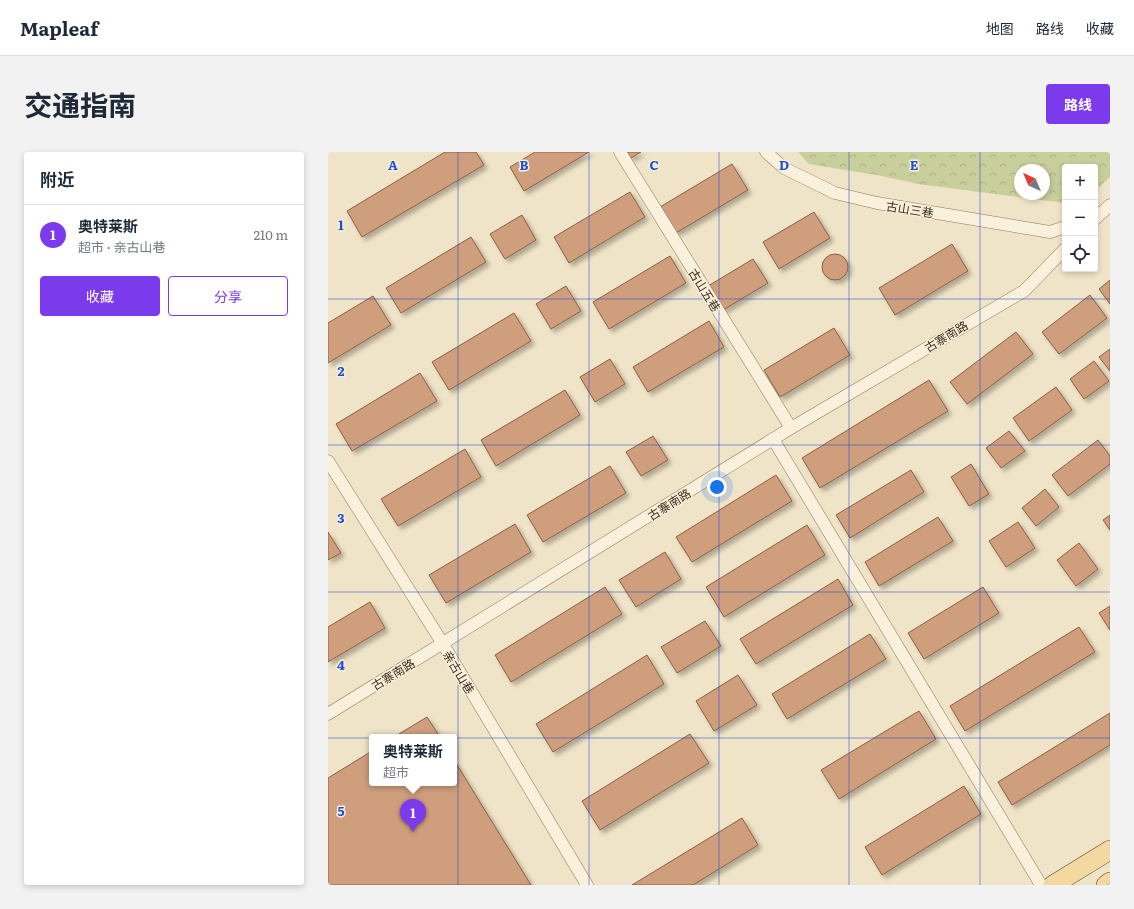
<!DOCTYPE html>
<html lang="zh">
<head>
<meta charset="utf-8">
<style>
	body { margin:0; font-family:Literata,"Noto Sans SC",serif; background:#f2f2f3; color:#1f2937 }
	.controls { position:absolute; right:12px; top:12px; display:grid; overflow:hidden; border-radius:4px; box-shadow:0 2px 6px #0003 }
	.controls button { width:36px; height:36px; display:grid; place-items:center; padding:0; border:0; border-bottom:1px solid #e0e1e3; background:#fff; color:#1f2937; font:20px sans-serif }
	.compass { position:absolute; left:686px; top:12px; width:36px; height:36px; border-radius:50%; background:#fff; box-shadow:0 2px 6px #0003; rotate:316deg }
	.you { position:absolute; left:389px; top:335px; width:14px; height:14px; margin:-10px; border:3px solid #fff; border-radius:50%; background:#1a73e8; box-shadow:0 0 0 6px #1a73e833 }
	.badge { display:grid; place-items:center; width:26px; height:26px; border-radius:50%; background:#7c3aed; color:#fff; font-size:13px; font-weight:700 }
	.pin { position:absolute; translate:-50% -33px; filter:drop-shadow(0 1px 2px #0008) }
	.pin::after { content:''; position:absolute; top:21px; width:14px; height:12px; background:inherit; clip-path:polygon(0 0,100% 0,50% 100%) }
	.popup { position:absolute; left:41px; top:582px; width:88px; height:52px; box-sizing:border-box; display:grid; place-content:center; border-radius:4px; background:#fff; filter:drop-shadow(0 1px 3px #0005); font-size:13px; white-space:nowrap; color:#747a83 }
	.popup b { font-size:15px; color:#1f2937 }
	.popup::after { content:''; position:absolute; left:50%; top:100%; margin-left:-8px; border:8px solid transparent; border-top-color:#fff }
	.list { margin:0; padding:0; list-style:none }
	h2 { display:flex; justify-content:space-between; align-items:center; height:52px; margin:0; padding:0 16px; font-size:17px }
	h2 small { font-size:13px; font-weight:400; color:#747a83 }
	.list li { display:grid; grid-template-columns:26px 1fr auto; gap:12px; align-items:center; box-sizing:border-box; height:60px; padding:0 16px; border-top:1px solid #e0e1e3 }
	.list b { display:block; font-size:15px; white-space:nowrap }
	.list p { margin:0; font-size:13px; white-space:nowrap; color:#747a83 }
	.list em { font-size:13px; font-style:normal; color:#747a83 }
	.actions { display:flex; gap:8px; padding:12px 16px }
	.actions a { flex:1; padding:9px 0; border:1px solid #7c3aed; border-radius:4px; text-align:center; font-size:14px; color:#7c3aed }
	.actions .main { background:#7c3aed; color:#fff }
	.icon { flex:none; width:22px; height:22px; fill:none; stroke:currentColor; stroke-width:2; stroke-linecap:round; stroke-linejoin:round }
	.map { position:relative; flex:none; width:782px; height:733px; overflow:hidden; border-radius:4px }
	header { display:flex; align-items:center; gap:24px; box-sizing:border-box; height:56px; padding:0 20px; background:#fff; border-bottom:1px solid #e0e1e3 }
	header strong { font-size:19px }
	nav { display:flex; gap:22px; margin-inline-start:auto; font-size:14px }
	.intro { display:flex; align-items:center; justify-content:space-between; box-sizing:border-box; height:96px; padding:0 24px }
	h1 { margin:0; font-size:28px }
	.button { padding:10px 18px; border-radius:4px; background:#7c3aed; color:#fff; font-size:14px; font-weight:700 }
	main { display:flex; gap:24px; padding:0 24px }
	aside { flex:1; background:#fff; border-radius:4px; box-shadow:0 2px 6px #0003 }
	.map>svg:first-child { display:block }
	.forest { fill:url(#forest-crowns); fill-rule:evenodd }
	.building { fill:#cf9f7d; stroke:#8d5f41; filter:url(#shadow) }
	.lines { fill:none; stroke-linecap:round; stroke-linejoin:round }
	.street-casing { stroke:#8d765c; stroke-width:13 }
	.primary-casing { stroke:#5b4430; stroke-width:20 }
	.street { stroke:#faf1dc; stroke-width:12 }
	.primary { stroke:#f3d9a0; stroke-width:19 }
	.grid { fill:none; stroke:#1d4ed8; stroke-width:1; stroke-opacity:0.55 }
	.labels { text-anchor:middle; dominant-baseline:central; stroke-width:3; stroke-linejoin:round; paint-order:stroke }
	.street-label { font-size:12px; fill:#3d2e20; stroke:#f7eed8 }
	.grid-label { font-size:13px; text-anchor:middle; font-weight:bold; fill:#1d4ed8; stroke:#f7eed8; stroke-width:3; stroke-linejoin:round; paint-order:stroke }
</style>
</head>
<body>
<header>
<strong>Mapleaf</strong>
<nav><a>地图</a><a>路线</a><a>收藏</a></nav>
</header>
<div class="intro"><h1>交通指南</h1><a class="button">路线</a></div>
<main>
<aside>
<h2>附近<small></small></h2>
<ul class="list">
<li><span class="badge">1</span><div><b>奥特莱斯</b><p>超市 · 亲古山巷</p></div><em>210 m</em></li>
</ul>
<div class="actions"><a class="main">收藏</a><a>分享</a></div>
</aside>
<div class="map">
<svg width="782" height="733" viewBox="0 0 782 733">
	<defs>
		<pattern id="forest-crowns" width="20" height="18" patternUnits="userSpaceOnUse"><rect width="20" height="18" fill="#c9cf9b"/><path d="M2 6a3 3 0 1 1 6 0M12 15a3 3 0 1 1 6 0" fill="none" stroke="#aeb285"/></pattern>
		<filter id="shadow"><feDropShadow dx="3.5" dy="3.5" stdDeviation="2" flood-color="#0004"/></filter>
	</defs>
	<rect width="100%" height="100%" fill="#f0e4c8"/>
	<path class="forest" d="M470 0H782V25L767 39V15H737V51L590 32 554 24 481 12ZM692 18H716V42H692Z"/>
	<g class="building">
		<polygon points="117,0 148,0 156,13 34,85 19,59"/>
		<polygon points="207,0 261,0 196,39 182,15"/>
		<polygon points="299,0 313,0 303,6"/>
		<polygon points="404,12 420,38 348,81 332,55"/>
		<polygon points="302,40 317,65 241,111 226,85"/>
		<polygon points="486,60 502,86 451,117 435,90"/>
		<polygon points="194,63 208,88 177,107 162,82"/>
		<polygon points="143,85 158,110 73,161 58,136"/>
		<polygon points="624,92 640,119 567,163 551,136"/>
		<circle cx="507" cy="115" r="13"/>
		<polygon points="342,104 358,131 281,177 265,150"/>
		<polygon points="425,107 440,131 395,158 380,134"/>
		<polygon points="782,128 782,152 771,137"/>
		<polygon points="238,134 253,159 223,177 208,152"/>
		<polygon points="762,143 779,166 731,202 714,180"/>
		<polygon points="45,144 63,173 0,211 0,171"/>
		<polygon points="186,161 203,189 121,238 104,210"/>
		<polygon points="381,169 396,195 320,240 305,215"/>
		<polygon points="506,176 522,203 452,245 436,218"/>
		<polygon points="688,180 705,202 639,252 622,230"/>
		<polygon points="782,197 782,219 771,205"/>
		<polygon points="282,207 297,232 267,250 252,225"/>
		<polygon points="766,209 781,229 756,247 742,227"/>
		<polygon points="92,221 109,249 24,299 8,272"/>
		<polygon points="601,228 620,259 492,336 474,306"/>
		<polygon points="728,235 744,258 701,289 685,266"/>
		<polygon points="237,238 252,263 168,314 153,288"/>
		<polygon points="681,279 697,299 673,316 658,296"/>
		<polygon points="325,284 340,308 313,324 298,300"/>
		<polygon points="770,288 782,304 782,312 740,344 724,323"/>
		<polygon points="137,297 153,325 70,374 53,347"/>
		<polygon points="643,312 661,342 641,354 623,325"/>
		<polygon points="282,314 298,341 215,390 199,363"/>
		<polygon points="583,318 596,340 522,386 508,363"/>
		<polygon points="448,323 464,349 364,410 348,385"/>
		<polygon points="717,337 731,355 708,374 694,356"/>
		<polygon points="782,363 782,378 775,368"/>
		<polygon points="610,365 625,389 551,434 537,410"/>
		<polygon points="690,370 707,396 678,415 661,389"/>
		<polygon points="187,372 203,400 118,451 101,423"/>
		<polygon points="479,373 497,403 396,465 378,435"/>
		<polygon points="0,380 13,401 0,408"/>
		<polygon points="751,391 770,417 748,434 729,408"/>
		<polygon points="337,400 353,427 308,455 291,428"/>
		<polygon points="510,427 525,453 428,512 412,487"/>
		<polygon points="277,435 294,462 183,530 167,503"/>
		<polygon points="655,435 671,461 596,507 580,481"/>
		<polygon points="42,450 57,476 0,510 0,475"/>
		<polygon points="782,454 782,478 771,461"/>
		<polygon points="377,469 393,494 349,521 333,495"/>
		<polygon points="751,475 767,500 637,579 622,554"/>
		<polygon points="542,482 558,507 459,567 444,542"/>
		<polygon points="319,503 336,532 225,600 208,572"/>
		<polygon points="410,523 429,553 386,579 368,549"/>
		<polygon points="591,559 608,587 511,647 493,618"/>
		<polygon points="782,561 782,593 684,653 670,630"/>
		<polygon points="99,565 112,585 66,585"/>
		<polygon points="362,582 381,611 272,678 254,649"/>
		<polygon points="44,599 44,631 126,631 126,608 203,733 0,733 0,626"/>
		<polygon points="636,634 653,662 554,723 537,695"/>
		<polygon points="414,666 430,693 365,733 304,733"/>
	</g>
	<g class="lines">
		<defs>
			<g id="street">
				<polyline points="292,0 463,276"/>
				<polyline points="438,0 456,16 507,41 549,51 722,80 737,75"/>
				<polyline points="767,67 782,53"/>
				<polyline points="445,287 713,733"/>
				<polyline points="0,309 115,492 259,733"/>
				<polyline points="0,562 463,276 696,139 737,97"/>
			</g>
			<g id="primary">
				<polyline points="725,733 782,698"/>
				<polyline points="778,733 782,730"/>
			</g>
		</defs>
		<use href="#street" class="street-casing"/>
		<use href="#primary" class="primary-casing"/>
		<use href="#street" class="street"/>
		<use href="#primary" class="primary"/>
	</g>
	<path class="grid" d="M130 0V733M261 0V733M391 0V733M521 0V733M652 0V733M0 147H782M0 293H782M0 440H782M0 586H782"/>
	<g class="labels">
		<g class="street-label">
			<text transform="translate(582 57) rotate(9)">古山三巷</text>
			<text transform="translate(377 138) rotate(58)">古山五巷</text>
			<text transform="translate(618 184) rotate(-31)">古寨南路</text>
			<text transform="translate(341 352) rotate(-32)">古寨南路</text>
			<text transform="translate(131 520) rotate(59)">亲古山巷</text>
			<text transform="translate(65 522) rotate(-31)">古寨南路</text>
		</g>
	</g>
	<g class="grid-label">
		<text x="65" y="18">A</text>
		<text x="196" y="18">B</text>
		<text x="326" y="18">C</text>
		<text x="456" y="18">D</text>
		<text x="586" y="18">E</text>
		<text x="13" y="78">1</text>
		<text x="13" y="224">2</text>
		<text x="13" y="371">3</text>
		<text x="13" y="518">4</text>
		<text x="13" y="664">5</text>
	</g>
</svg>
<div class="controls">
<button>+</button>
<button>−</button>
<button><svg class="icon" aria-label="locate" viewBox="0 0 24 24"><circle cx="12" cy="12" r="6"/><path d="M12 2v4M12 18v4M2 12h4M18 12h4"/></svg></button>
</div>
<svg class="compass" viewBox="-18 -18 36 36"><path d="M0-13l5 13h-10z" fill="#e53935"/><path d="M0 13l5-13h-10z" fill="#747a83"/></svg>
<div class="you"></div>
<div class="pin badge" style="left:85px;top:680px">1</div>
<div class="popup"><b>奥特莱斯</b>超市</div>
</div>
</main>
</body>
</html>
